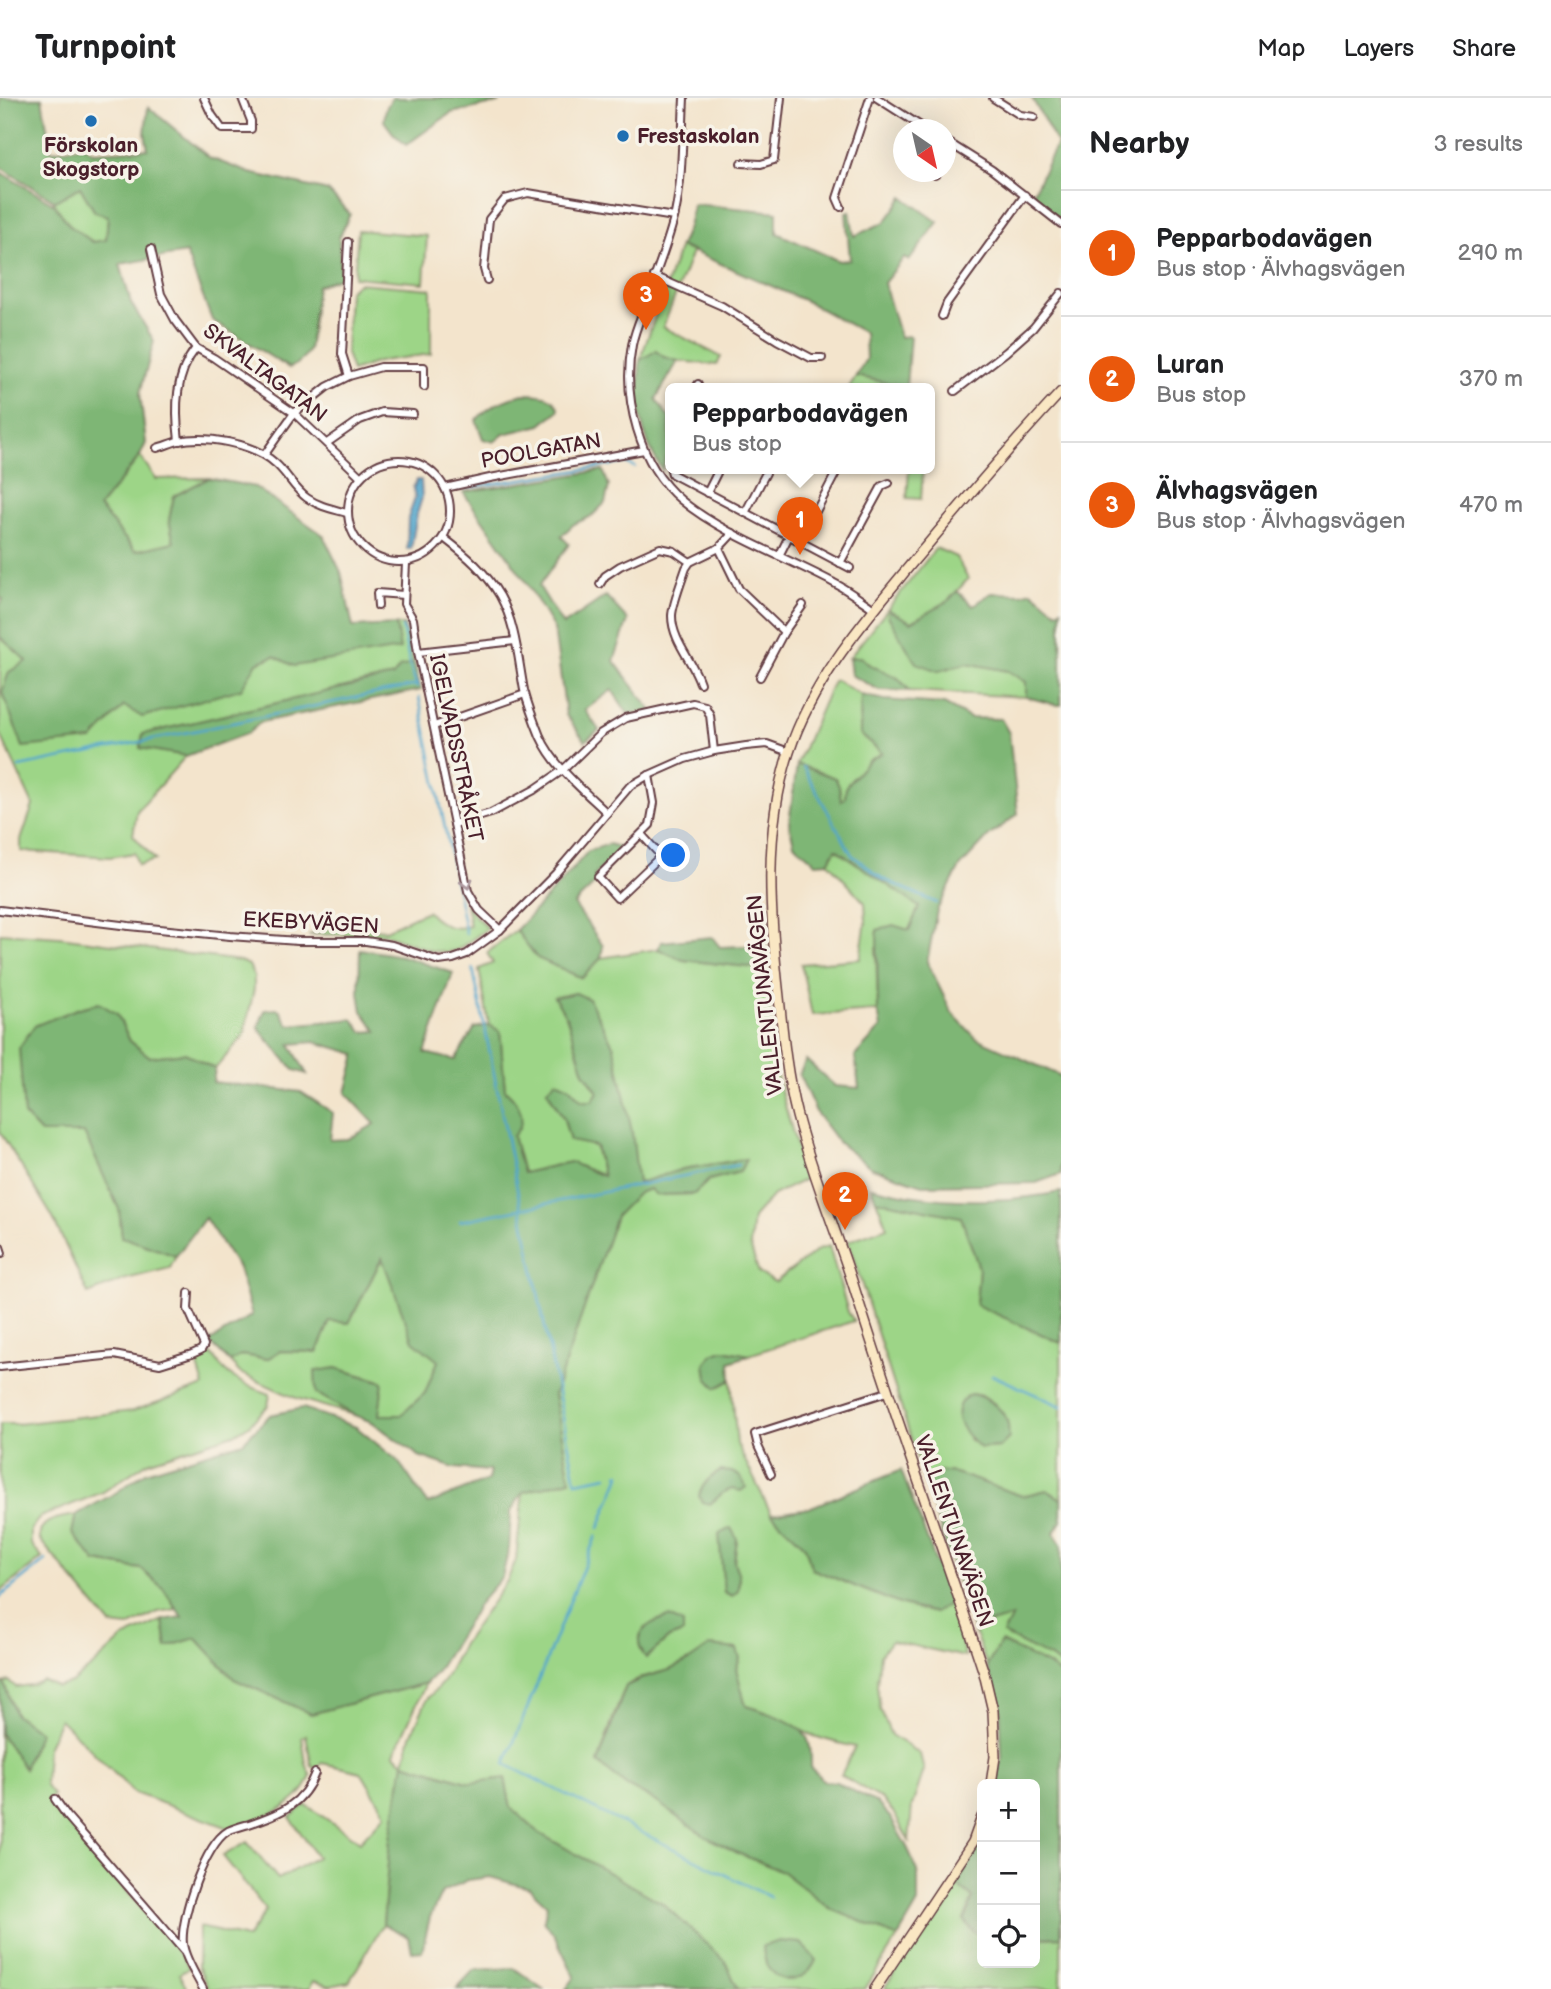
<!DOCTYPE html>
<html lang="en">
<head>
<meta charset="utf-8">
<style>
	body { margin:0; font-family:"Balsamiq Sans",sans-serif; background:#f2f2f2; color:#202124 }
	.controls { position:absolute; right:21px; bottom:21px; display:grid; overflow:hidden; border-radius:10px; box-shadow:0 7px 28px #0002 }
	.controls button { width:63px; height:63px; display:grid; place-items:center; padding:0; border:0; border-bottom:2px solid #e0e0e0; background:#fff; color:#202124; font:35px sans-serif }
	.compass { position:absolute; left:893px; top:21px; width:63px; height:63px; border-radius:50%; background:#fff; box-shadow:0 7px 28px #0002; rotate:146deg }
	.you { position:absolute; left:674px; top:758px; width:24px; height:24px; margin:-18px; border:5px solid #fff; border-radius:50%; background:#1a73e8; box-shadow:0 0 0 10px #1a73e833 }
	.badge { display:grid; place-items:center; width:46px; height:46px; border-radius:50%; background:#ea580c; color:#fff; font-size:23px; font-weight:700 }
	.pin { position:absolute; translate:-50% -58px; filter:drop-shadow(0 2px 4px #0008) }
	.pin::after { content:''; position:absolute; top:37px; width:24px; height:21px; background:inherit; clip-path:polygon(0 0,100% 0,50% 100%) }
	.popup { position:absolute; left:665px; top:285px; width:270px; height:91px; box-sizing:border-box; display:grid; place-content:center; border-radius:10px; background:#fff; filter:drop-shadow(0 2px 5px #0005); font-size:23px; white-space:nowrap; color:#757577 }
	.popup b { font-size:26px; color:#202124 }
	.popup::after { content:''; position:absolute; left:50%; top:100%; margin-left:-14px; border:14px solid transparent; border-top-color:#fff }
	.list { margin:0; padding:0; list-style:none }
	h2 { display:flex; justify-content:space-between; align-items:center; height:91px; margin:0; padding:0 28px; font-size:30px }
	h2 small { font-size:23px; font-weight:400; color:#757577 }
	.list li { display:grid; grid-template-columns:46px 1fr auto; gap:21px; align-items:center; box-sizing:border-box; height:126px; padding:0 28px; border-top:2px solid #e0e0e0 }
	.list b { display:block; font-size:26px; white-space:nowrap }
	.list p { margin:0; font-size:23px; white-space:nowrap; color:#757577 }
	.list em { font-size:23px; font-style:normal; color:#757577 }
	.icon { flex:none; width:38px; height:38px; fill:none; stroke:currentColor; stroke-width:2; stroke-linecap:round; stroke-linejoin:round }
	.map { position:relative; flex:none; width:1061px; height:1891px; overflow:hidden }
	header { display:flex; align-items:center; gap:42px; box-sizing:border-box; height:98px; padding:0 35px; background:#fff; border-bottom:2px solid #e0e0e0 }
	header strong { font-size:33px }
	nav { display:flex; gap:38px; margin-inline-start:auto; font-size:24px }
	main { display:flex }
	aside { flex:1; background:#fff }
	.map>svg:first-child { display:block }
	.green { fill:#9dd587; stroke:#747a59; stroke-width:2; fill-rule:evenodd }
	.forest { fill:#7eb674; stroke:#646a50; stroke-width:2 }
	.water { fill:#4fa5cc; stroke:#4c627c; stroke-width:2 }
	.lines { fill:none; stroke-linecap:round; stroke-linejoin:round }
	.stream { stroke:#4fa5cc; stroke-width:2.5 }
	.street-casing { stroke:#633d43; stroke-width:10 }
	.secondary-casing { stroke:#633d43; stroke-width:12 }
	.street { stroke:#fff; stroke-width:6 }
	.secondary { stroke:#fae7c3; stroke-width:9 }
	.oneway { stroke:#ae9aa0 }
	.poi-dot { fill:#1f6fb2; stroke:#f7f3e8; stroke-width:2.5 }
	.labels { text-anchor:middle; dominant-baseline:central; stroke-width:7; stroke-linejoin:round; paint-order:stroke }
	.poi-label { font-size:21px; font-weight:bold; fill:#4a1f2b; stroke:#f7f3e8; text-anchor:start }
	.street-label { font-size:21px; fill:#4a1f2b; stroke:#f7f3e8 }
</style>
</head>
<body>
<header>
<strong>Turnpoint</strong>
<nav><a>Map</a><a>Layers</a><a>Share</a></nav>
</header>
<main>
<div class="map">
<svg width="1061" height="1891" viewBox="0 0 1061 1891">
	<rect width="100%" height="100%" fill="#f7f3e8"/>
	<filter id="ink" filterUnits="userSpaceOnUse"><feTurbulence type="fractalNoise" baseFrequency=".0143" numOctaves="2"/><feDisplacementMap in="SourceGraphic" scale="14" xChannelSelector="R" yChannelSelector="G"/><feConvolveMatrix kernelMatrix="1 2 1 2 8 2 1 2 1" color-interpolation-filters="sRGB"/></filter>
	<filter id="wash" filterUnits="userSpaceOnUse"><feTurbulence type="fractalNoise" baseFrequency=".00686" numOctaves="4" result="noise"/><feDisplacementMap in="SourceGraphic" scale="28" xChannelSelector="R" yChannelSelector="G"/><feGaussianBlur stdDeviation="1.57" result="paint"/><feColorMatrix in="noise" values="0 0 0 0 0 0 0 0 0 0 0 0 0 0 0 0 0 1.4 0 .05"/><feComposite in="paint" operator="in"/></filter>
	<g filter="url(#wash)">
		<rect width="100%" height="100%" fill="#f3e4cc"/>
		<g class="green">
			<polygon points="80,89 95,114 108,118 106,143 93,144 70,128 54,106 55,103"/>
			<polygon points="358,132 427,138 424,185 354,179"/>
			<polygon points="680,148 692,154 663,229 721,259 717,267 678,263 664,259 640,262"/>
			<polygon points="358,185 431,191 431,256 381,263 352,273 346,255 349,193"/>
			<polygon points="856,278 917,291 848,291"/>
			<polygon points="140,358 156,381 209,380 174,398 169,422 174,444 135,453 99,409"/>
			<polygon points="909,371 923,371 921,401 907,400"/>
			<polygon points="936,450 956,459 968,481 948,503 911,525 889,512 938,573 967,565 1009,573 1026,584 1026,599 910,593 898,580 868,566 861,559 849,560"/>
			<polygon points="396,527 404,527 414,565 400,569 394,578 143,636 140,650 186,658 137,713 133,737 155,762 138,767 134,755 110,759 21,753 21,742 33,707 0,635 0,539 27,563 91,642 124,608 275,558 399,551"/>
			<polygon points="836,582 861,597 860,636 882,655 868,663 847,688 845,700 841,703 839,688 835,680 797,666 833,583"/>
			<polygon points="835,751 920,808 909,832 876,851 878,913 812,917 801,866 860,861 866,823 865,805 828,764"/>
			<path d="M466 805 475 818 488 830 457 852 447 854 432 853 385 836 308 837 338 829 386 832 427 813C440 827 452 833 470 828Z"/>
			<path d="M516 832 538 860 582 880 601 860 658 851 683 862 766 871 776 976 806 1081 773 1097 753 1120 750 1148 759 1175 775 1184 818 1152 829 1148 848 1214 854 1223 749 1257 723 1252 712 1256 705 1266 716 1290 731 1282 737 1346 771 1415 805 1448 812 1471 902 1507 935 1515 951 1504 965 1559 891 1543 880 1557 877 1587 880 1611 891 1637 920 1656 924 1672 912 1708 909 1743 893 1714 881 1701 841 1677 855 1649C839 1645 822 1642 807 1635 784 1625 772 1614 746 1608L736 1571 740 1561 710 1549C698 1557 686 1565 672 1571 659 1576 637 1578 627 1588 619 1596 603 1652 598 1665L627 1688 654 1702 740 1756 782 1773 831 1811 898 1839 865 1891H738L725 1863 662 1805 539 1735 511 1710 505 1680 470 1685 404 1665 390 1741 383 1826 349 1884 330 1888 313 1883 309 1891H208L198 1868 199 1829 247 1840 266 1812 223 1758 247 1744 278 1781 317 1759 290 1719 306 1707 360 1744 386 1716 361 1674 322 1665 314 1670 311 1665 306 1637 302 1639 306 1666 311 1677C301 1710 261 1720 231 1731L134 1695 60 1621 47 1650 45 1687 53 1697 49 1701 183 1859 189 1870 179 1876 187 1891H0V1635L24 1670 39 1634 15 1616 4 1585 9 1583 16 1589 31 1587 43 1582 57 1589 71 1585 94 1567 123 1540 163 1522 167 1549 196 1539 234 1581 311 1616 426 1585 394 1656 404 1664 411 1638 427 1601 443 1584 463 1546 507 1483 516 1462 523 1394 570 1382 554 1297 616 1117 638 1095 650 1091 656 1097 694 1096 709 1082 740 1074 745 1061 683 1071 638 1086 576 895 555 899 567 920 584 974 598 994 592 1003H582L568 988 547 992 564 1021 570 1043 595 1048 603 1079 570 1064 523 1075 513 1038V1000L505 992 500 933 489 927 479 871 493 865 487 855ZM719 1437 737 1441 734 1464 739 1478 738 1493ZM644 1531 683 1535 669 1540 646 1559C637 1550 638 1542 644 1531Z"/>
			<polygon points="0,835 59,839 240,863 249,867 254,878 254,891 244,937 215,971 185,955 150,959 130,943 117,916 23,983 24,1017 41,1035 84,1034 119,1111 122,1138 176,1158 170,1170 126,1181 88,1196 52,1118 0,1034"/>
			<polygon points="476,1033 438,1264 425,1295 401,1318 378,1317 382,1283 336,1270 316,1295 354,1317 293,1299 240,1275 230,1264 241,1257 267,1261 280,1253 317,1254 330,1223 349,1225 382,1160"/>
			<path d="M876 1102 961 1119 979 1170 976 1207 1061 1245V1401L1047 1392 1022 1398 955 1375 936 1373 924 1381 848 1143 887 1129ZM970 1296 982 1297 995 1306 1000 1349 981 1350 969 1341Z"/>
			<path d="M206 1252C214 1257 218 1266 225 1273 238 1285 254 1290 270 1296L268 1308 249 1327 234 1336 148 1364 103 1394 40 1419 31 1431V1446L42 1460 0 1494V1326H17L133 1313 204 1288 196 1261 203 1258Z"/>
			<path d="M76 1417 74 1425 95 1464 141 1471 163 1490 177 1511 158 1514 128 1529 111 1527 40 1442C37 1421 60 1420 76 1417Z"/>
			<polygon points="1013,1518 1004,1536 1051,1560 1061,1568 1061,1577 1048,1567 1001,1544 987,1568 973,1530"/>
			<polygon points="954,1784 973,1800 982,1834 982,1865 1035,1865 1035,1840 1061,1839 1061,1891 887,1891 885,1889"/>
		</g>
		<g class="forest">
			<polygon points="0,0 42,0 51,53 84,48 93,54 148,51 145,36 148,9 210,60 250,75 328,93 350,116 339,140 341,179 317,188 309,252 299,265 289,270 212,222 186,155 120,166 131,205 154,243 140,295 146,345 140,358 99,409 135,453 174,444 169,422 174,398 209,380 255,389 323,437 341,474 353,529 396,527 400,551 294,568 274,558 257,565 241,591 142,619 124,608 92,642 23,649 2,594 9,574 27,563 0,539 0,507 3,501 0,500 0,74 54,106 70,128 93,144 106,142 108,118 95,114 80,89 55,103 0,69"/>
			<polygon points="392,0 500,0 499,5 451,15 406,47 393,35 384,23 386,10"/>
			<polygon points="1032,0 1061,0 1061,122 1031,99 1057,46"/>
			<polygon points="903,99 938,124 909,163 904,160 884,185 900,239 910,238 906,289 856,278 866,261 865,235 808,204 680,148 688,129 693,106 777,114 777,135 839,163 850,162 846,114 850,113 854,138 885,124"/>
			<path d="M656 253 664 259 678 263 656 301 670 321V351L662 372C638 334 637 306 640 262Z"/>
			<path d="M523 296C539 297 554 295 559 312L541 327 504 336 494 344 483 341 476 322C490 307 504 302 523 296Z"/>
			<polygon points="603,372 609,388 605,405 592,418 574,426 561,438 569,446 539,488 563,527 606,498 628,522 614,563 652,613 628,616 612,592 585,612 599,632 585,643 566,617 554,531 526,484 463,394"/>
			<polygon points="957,493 973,508 991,495 1021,496 1032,493 1057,514 1061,511 1061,607 1057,607 1026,599 1026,584 1008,573 967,565 938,573 916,565 888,518 889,512 911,524 948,503"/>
			<polygon points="861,559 868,566 898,580 910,593 879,592 851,577 849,560"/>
			<polygon points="414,565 421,592 261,624 248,635 186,658 140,650 143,636 393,578 400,569"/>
			<polygon points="861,597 884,602 944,606 970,620 1001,621 1009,635 1018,716 989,738 960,769 937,812 927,864 952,915 976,940 1061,978 1061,1076 1036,1085 923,1087 872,1070 839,1045 817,1016 799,977 806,962 835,988 859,990 855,958 881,930 878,913 877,832 893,827 909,832 919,809 836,751 828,764 816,765 794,746 789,725 797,666 835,680 839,688 841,703 845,700 846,688 868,663 882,655 860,636"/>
			<polygon points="609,746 622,750 594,778 598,783 574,806 603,848 601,860 582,880 537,860 516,832 565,780 588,753"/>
			<polygon points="712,839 720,849 766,847 766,871 683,862 658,851 661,844"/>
			<path d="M360 851 402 858 453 875 425 955 455 962 475 930 489 927 500 933 505 992C520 1005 529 1022 513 1038L523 1075 570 1064 603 1078 596 1048 570 1043 564 1021 547 992 556 983 568 988 582 1003H592L598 994 584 974 567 920 554 899 576 895 589 901 614 949 632 1034 638 1085 683 1071 746 1061 740 1074 709 1082 694 1096 656 1097 650 1091 638 1095 616 1118 554 1297 570 1382 523 1394 511 1413 509 1450 502 1479 480 1504 436 1575 426 1585 311 1616 234 1581 196 1540 167 1549 163 1522 182 1519 163 1490 141 1471 96 1464 72 1435 76 1417 117 1394 146 1374 243 1344 270 1317 303 1310 356 1329 398 1363 428 1406 488 1382 490 1373 454 1370 419 1358 372 1324 354 1317 316 1295 315 1273 336 1270 383 1284 379 1317H401L425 1295 438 1263 413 1243 382 1160 349 1225 330 1223 317 1254 280 1253 267 1261 242 1257 230 1264 209 1244 252 1217 238 1170 205 1120 176 1158 122 1139 119 1111 84 1035H41L24 1017 19 950 34 928 79 910 99 905 117 916 130 943 150 959 185 955 215 971 213 984 301 994 333 1015 330 1042 348 1041 375 1026 346 995 356 956 315 944 290 946 307 976 294 972 258 930 265 912 279 911 289 927 353 921 362 934 377 933 362 913 359 895Z"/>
			<path d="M871 1089C885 1092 900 1096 914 1098 960 1105 1015 1103 1061 1094V1245L976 1207 979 1170 961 1119 876 1102Z"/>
			<polygon points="723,1252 749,1257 730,1264 731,1282 716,1290 707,1280 705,1266 712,1256"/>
			<path d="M970 1296C985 1298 1001 1308 1007 1323 1009 1327 1008 1335 1009 1340L1000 1349 981 1350C970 1341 952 1324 959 1308 960 1303 966 1299 970 1296Z"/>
			<polygon points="901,1372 951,1504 935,1515 902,1507 812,1471 805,1448 771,1416 809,1410"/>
			<path d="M721 1373C734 1373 741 1376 746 1389L741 1393 732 1391 724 1394 710 1406 702 1404 699 1398C702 1386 709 1379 721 1373Z"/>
			<polygon points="936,1373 955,1375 1022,1398 1047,1392 1061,1401 1061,1423 1054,1435 1061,1446 1061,1568 1051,1560 1003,1536 1012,1519 973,1530 924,1381"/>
			<polygon points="731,1430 737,1441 734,1464 739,1478 738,1493 732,1498 724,1494 719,1436"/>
			<path d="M669 1519 683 1526V1535L669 1540 646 1560C628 1537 648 1524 669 1519Z"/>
			<polygon points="1001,1544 1048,1567 1061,1577 1061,1839 1035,1840 1035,1686 996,1686 1002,1661 1000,1608 987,1568"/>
			<path d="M710 1548 737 1551 740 1561 736 1571 746 1608C761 1612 791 1622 802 1633 812 1642 811 1659 811 1670L824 1683 836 1684 877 1705 890 1719 907 1749 918 1773V1805L898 1839 831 1811 782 1773 740 1756 706 1739 654 1702 627 1688 598 1665 626 1588 645 1579 669 1572 688 1563Z"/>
			<polygon points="4,1585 15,1616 40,1634 27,1661 25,1671 0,1635 0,1586"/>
			<polygon points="404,1665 470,1685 505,1680 511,1710 539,1735 662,1805 725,1863 738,1891 566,1891 575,1879 555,1838 544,1822 547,1807 529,1790 490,1779 468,1782 442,1794 430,1819 422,1853 412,1854 409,1839 383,1826 390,1741"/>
			<polygon points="982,1729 982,1838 974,1834 964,1822 973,1800 954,1784 974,1749"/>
			<path d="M780 1843 801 1845 816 1862C804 1891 764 1890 763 1848Z"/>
			<polygon points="514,1870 543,1891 456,1891 474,1872"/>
		</g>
		<polygon class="water" points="417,382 421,382 422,400 417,416 411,451 407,451 408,420 415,400 413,390"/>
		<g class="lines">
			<g class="stream">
				<polyline points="464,390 626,365 635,369"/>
				<polyline points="402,529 410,567 417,589"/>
				<polyline points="419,599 466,836"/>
				<polyline points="19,669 417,587"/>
				<polyline points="803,669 852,757 883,781 937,805"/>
				<polyline points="473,871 576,1384 607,1378"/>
				<polyline points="460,1123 738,1067"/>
				<polyline points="992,1277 1061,1308"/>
				<polyline points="599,1430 621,1375 618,1376"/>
				<polyline points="596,1438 505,1666 770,1799"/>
				<polyline points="0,1499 46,1462"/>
			</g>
		</g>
	</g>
	<g filter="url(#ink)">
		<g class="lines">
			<defs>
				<g id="street">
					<polyline points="204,0 212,17 222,31 251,31 251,23 242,0"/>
					<path d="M684 0C682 38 683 78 675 116 667 150 652 183 642 216 638 226 634 237 632 247 622 299 639 367 681 402 723 437 786 459 834 485 848 492 861 502 874 511"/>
					<polyline points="877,0 927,32"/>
					<polyline points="993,0 1020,17 1034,19"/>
					<polyline points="946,43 992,72 1061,126"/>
					<polyline points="946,62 955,49"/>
					<polyline points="741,65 761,66 774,62 781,0"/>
					<polyline points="935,77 938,74"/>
					<polyline points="841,109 837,100 870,0"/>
					<polyline points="348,144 342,256 349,278"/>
					<polyline points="151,151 161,196 175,222 196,250 214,260 294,315 360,378"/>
					<polyline points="654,178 722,208 777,242 811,260 822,260"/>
					<polyline points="487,182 484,171 489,121 505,101 528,95 674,119"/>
					<polyline points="942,218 947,205 1025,97"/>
					<polyline points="696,291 698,286"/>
					<polyline points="955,293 1006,254 1033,230 1061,195"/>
					<path d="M179 343C175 310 175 276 196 250"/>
					<polyline points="327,345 360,322 382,314 413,316"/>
					<path d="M157 350C164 348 171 345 178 343 206 337 253 345 275 365 287 375 294 391 307 400 320 409 333 411 347 415"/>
					<polyline points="265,356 294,315 327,289 349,278 381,269 424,269 424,289"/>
					<circle cx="399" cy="413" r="51"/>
					<polyline points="670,363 669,365 672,376 850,470"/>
					<polyline points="445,390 490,380 644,352"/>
					<polyline points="707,395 719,371"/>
					<polyline points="745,415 768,371"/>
					<polyline points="733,435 719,450 739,491 784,534"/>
					<path d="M444 440C466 457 486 474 500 498 516 527 518 560 524 592 528 607 534 623 540 638 554 669 583 692 607 715"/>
					<polyline points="800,444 838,371"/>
					<polyline points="779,458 789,438"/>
					<polyline points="406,465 404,506 413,521 418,554 468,793 479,812 500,832"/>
					<polyline points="840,465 882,388 889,385"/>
					<polyline points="600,486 605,478 620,468 660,450 674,453 690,464"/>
					<polyline points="378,508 377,495 404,497"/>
					<polyline points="418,554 515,543"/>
					<polyline points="760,579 784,534 803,507"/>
					<path d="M700 585C693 563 672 543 672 518 672 508 682 482 686 470L690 464 719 450"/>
					<polyline points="434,628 525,596"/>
					<polyline points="454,726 491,715 534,692 563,672 601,635 626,620 693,605 705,608 710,617 714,653"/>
					<polyline points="642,737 661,758 617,800 598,779 650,727 654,705 649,677"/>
					<polyline points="0,812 129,828 230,838 298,843 366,843 392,847 439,863 453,861 467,856 500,832 556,775 630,688 649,677 685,661 714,653 746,648 767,646 789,654"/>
					<polyline points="0,1149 2,1155"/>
					<polyline points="0,1269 114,1257 160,1266 192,1256 201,1252 204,1247 188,1211 189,1195"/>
					<polyline points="771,1376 758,1348 755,1336 887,1294"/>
					<polyline points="55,1701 67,1718 183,1852"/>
					<path d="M203 1891C196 1877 185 1861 183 1846 180 1820 205 1746 228 1733 234 1730 242 1728 249 1726 279 1716 303 1707 315 1675"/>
				</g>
				<g id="secondary">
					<path d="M991 1686 995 1659 993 1613 984 1575C941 1445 894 1317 853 1186 835 1130 812 1075 797 1018 787 979 783 940 779 899 770 818 763 733 789 654 813 581 865 522 912 465 961 407 1009 349 1061 294"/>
					<polyline points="875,1891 973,1744 982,1719"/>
				</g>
			</defs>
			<use href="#street" class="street-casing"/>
			<use href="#secondary" class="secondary-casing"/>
			<use href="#street" class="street"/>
			<use href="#secondary" class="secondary"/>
		</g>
		<defs><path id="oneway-chevron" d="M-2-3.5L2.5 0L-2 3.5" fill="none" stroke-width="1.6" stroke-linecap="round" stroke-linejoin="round" transform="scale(1.75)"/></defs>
		<use class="oneway" href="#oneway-chevron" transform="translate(467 786) rotate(75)"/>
	</g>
	<g class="poi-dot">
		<circle cx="91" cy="23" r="7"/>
		<circle cx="623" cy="38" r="7"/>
	</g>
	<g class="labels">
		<g class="poi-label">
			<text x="637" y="38">Frestaskolan</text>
			<text x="91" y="47" text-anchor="middle">Förskolan<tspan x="91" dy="24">Skogstorp</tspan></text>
		</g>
		<g class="street-label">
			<text transform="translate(265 275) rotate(37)">SKVALTAGATAN</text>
			<text transform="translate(541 353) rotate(-10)">POOLGATAN</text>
			<text transform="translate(456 650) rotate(78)">IGELVADSSTRÅKET</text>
			<text transform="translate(311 825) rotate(3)">EKEBYVÄGEN</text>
			<text transform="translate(765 897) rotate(-96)">VALLENTUNAVÄGEN</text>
			<text transform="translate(954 1433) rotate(71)">VALLENTUNAVÄGEN</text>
		</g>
	</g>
</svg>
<div class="controls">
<button>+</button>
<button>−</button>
<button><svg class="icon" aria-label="locate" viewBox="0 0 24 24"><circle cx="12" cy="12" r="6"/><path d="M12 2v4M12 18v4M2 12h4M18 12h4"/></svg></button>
</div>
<svg class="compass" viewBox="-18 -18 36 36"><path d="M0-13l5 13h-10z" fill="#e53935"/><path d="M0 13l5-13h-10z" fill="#757577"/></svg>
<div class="you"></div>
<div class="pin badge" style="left:800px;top:457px">1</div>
<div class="popup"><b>Pepparbodavägen</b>Bus stop</div>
<div class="pin badge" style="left:845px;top:1132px">2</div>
<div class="pin badge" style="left:646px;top:232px">3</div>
</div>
<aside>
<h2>Nearby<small>3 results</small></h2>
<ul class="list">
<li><span class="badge">1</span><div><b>Pepparbodavägen</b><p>Bus stop · Älvhagsvägen</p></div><em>290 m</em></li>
<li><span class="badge">2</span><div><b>Luran</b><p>Bus stop</p></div><em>370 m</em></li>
<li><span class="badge">3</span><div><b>Älvhagsvägen</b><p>Bus stop · Älvhagsvägen</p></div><em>470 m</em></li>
</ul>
</aside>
</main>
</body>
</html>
